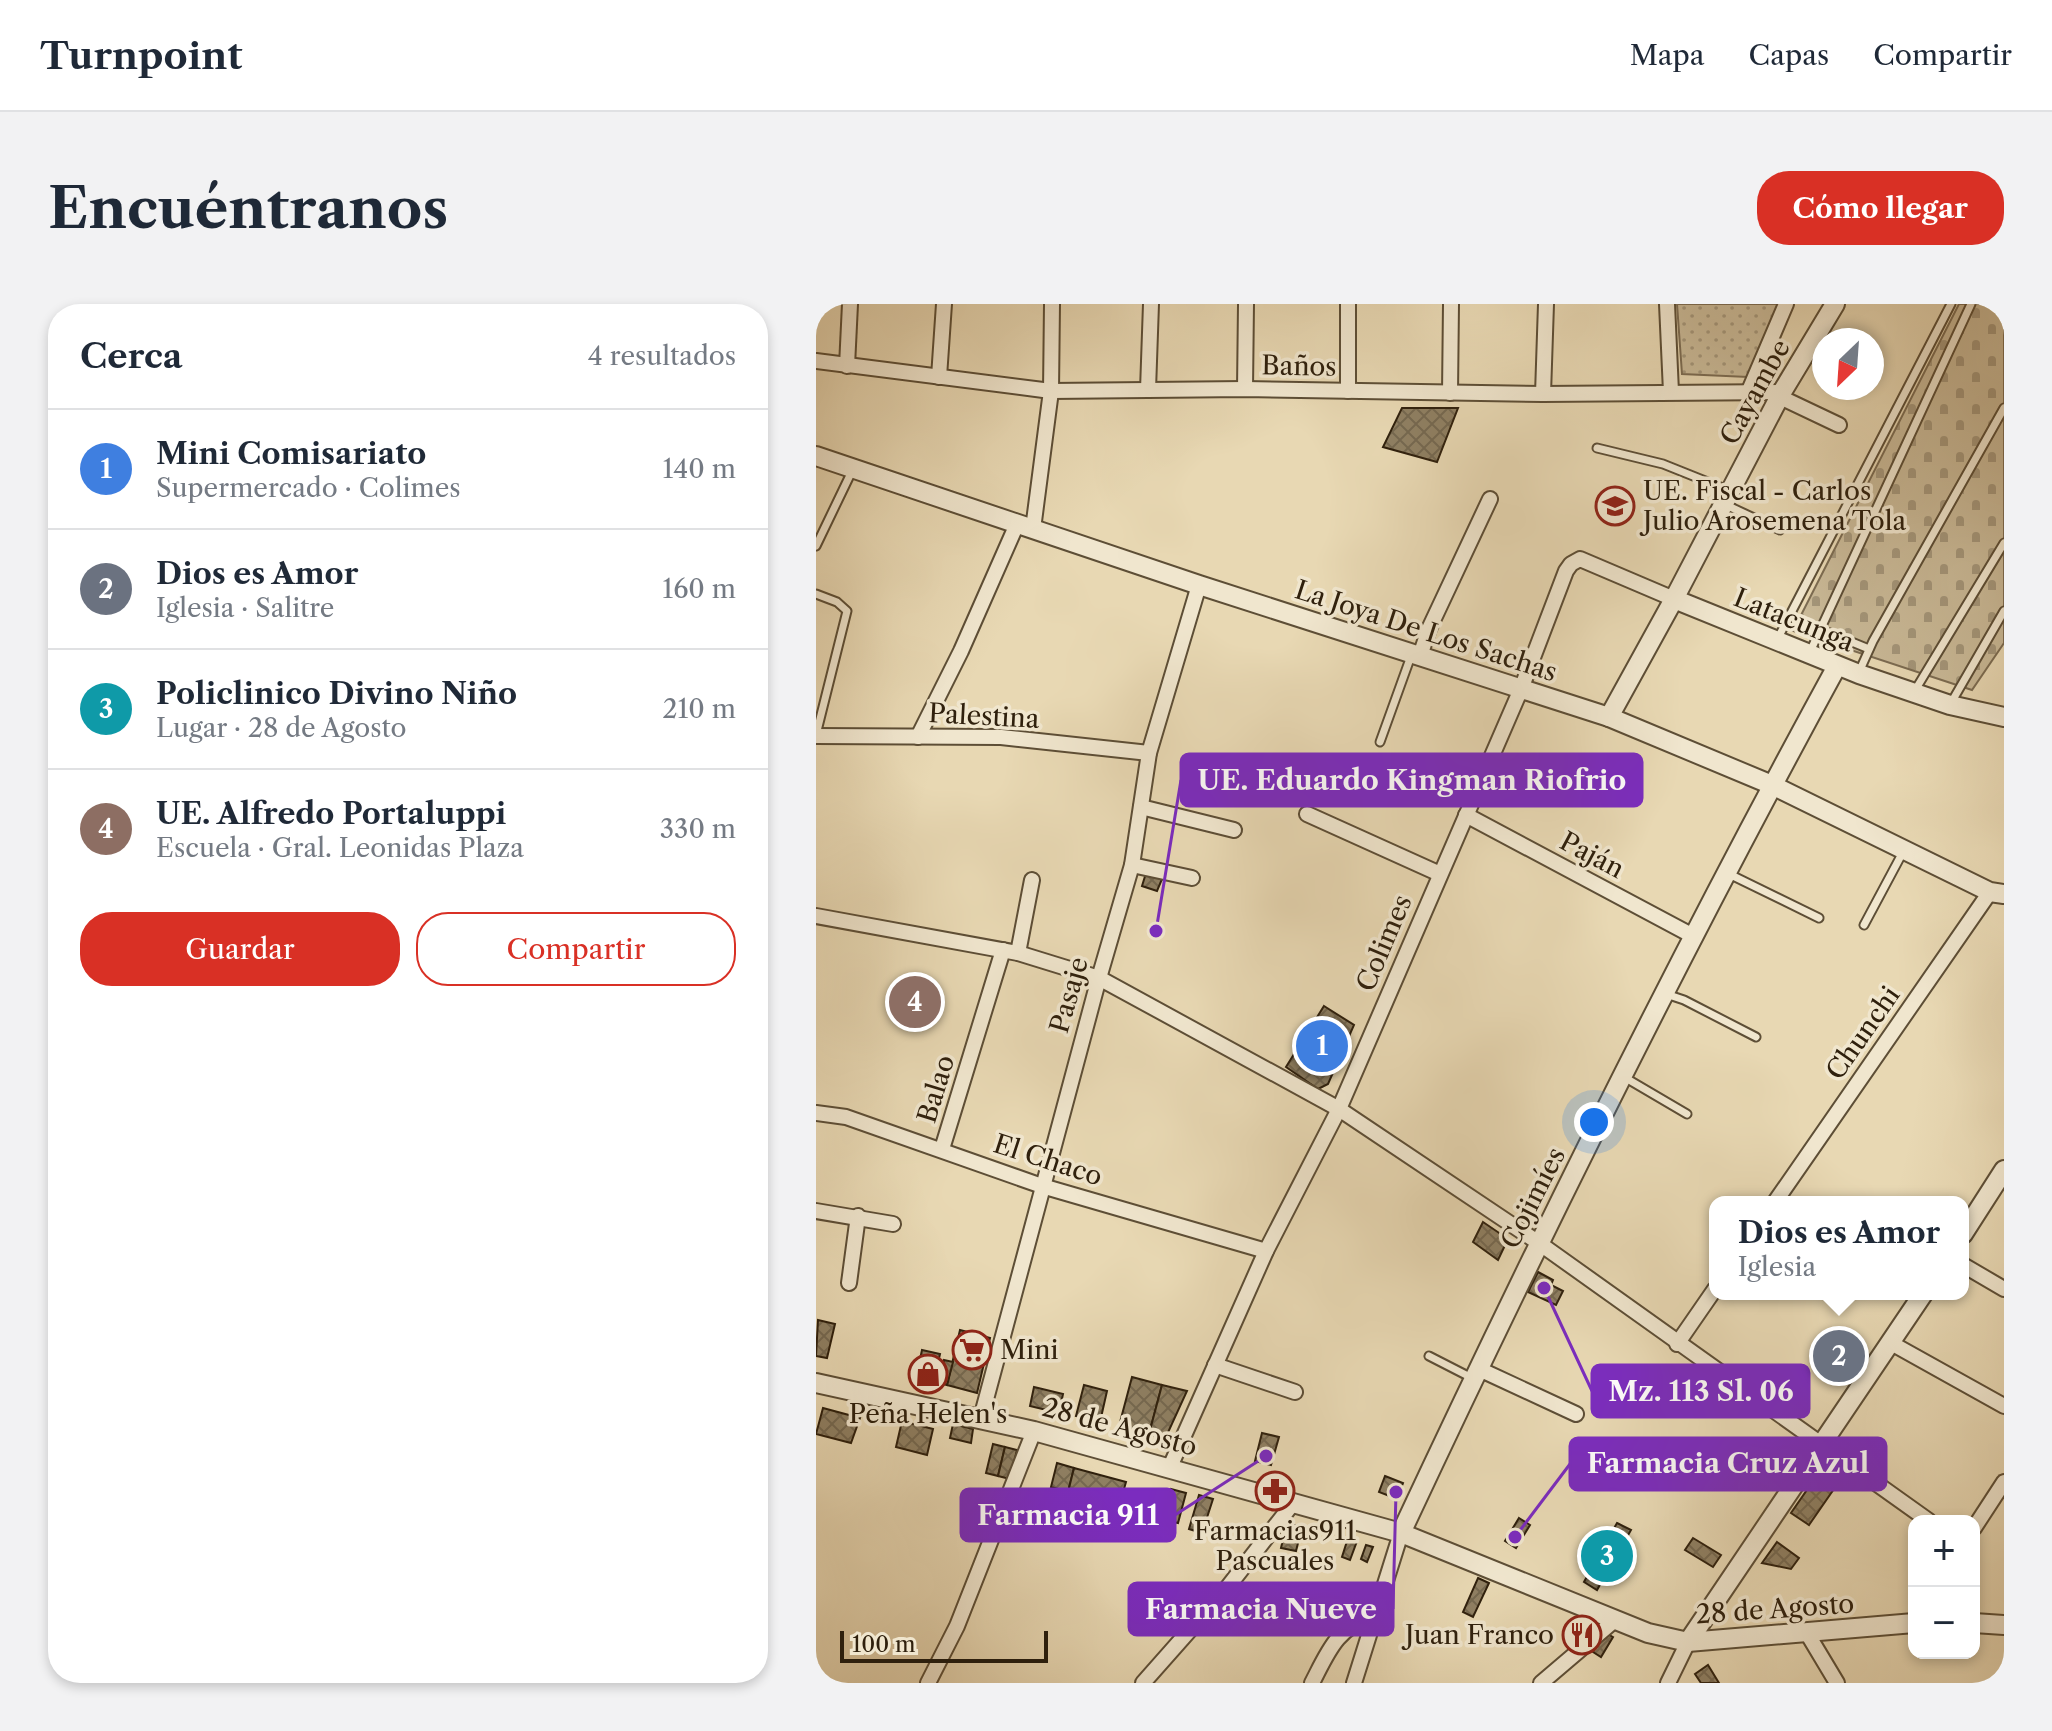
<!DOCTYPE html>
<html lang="es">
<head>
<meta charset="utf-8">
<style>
	body { margin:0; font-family:"Libre Caslon Text",serif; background:#f2f2f3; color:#1f2937 }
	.controls { position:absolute; right:24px; bottom:24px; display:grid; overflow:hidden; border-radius:16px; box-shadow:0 4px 12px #0003 }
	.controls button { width:72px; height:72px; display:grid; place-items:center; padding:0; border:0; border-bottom:2px solid #e0e1e3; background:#fff; color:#1f2937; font:40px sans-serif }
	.compass { position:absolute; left:996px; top:24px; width:72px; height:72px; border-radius:50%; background:#fff; box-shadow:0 4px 12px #0003; rotate:205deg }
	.scale { position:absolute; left:24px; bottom:20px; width:208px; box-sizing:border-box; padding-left:8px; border:4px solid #2f200d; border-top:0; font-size:22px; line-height:28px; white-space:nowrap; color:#2f200d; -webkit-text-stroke:6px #f0e6ce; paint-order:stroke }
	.you { position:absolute; left:778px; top:818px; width:28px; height:28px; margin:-20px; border:6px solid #fff; border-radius:50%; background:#1a73e8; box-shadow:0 0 0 12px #1a73e833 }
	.badge { display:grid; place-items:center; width:52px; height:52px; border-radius:50%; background:#d93025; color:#fff; font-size:26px; font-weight:700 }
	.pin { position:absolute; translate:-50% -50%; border:4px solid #fff; box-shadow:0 2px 8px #0006 }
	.popup { position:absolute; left:893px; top:892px; width:260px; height:104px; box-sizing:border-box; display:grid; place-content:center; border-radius:16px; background:#fff; filter:drop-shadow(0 2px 6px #0005); font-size:26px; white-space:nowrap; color:#747a83 }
	.popup b { font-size:30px; color:#1f2937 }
	.popup::after { content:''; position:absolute; left:50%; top:100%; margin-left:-16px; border:16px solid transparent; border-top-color:#fff }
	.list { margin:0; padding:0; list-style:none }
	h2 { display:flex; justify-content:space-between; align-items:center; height:104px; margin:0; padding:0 32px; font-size:34px }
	h2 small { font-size:26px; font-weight:400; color:#747a83 }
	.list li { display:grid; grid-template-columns:52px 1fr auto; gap:24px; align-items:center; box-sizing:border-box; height:120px; padding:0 32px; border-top:2px solid #e0e1e3 }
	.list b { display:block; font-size:30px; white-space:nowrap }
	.list p { margin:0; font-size:26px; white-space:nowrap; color:#747a83 }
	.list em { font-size:26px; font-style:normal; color:#747a83 }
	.actions { display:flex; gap:16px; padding:24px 32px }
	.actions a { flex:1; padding:18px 0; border:2px solid #d93025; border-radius:32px; text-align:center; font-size:28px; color:#d93025 }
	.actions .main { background:#d93025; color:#fff }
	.map { position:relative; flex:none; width:1188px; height:1379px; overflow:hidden; border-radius:32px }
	header { display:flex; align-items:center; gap:48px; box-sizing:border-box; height:112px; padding:0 40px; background:#fff; border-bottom:2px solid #e0e1e3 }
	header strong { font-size:38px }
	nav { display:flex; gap:44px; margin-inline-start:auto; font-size:28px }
	.intro { display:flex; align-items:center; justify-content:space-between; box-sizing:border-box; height:192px; padding:0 48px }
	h1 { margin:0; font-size:56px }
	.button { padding:20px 36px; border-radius:32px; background:#d93025; color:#fff; font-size:28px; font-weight:700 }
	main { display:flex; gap:48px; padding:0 48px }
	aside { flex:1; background:#fff; border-radius:32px; box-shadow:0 4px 12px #0003 }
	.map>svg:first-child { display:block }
	.grass { fill:url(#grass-dots); stroke:#7c6c52; stroke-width:2 }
	.cemetery { fill:url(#cemetery-stones); stroke:#7c6c52; stroke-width:2 }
	.building { fill:url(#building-cross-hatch); stroke:#2f200d; stroke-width:2 }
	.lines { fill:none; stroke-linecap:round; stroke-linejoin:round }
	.service-casing { stroke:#5d4e36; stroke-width:11 }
	.minor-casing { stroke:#5d4e36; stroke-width:18 }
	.tertiary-casing { stroke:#5d4e36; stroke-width:22 }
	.service { stroke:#f0e6ce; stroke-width:7 }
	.minor { stroke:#f0e6ce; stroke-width:14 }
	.tertiary { stroke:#f0e6ce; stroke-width:18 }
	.labels { text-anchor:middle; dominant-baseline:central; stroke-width:7; stroke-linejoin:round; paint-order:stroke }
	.street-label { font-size:26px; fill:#2f200d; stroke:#f0e6ce }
	.poi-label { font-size:26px; fill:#2f200d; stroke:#f0e6ce; text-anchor:start }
	.leader { fill:none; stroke:#7b2cbf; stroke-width:3 }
	.callout-dot { fill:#7b2cbf; stroke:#f0e6ce; stroke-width:3 }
	.callout { fill:#7b2cbf; stroke:#7b2cbf; stroke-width:3 }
	.callout-label { font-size:28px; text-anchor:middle; font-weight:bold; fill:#fff }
</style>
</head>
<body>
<header>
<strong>Turnpoint</strong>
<nav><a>Mapa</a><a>Capas</a><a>Compartir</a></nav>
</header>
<div class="intro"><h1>Encuéntranos</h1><a class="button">Cómo llegar</a></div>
<main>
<aside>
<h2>Cerca<small>4 resultados</small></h2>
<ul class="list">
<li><span class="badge" style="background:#3f7fe0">1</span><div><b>Mini Comisariato</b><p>Supermercado · Colimes</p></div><em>140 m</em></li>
<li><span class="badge" style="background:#6b7280">2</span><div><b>Dios es Amor</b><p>Iglesia · Salitre</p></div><em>160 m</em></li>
<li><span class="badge" style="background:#0f9aa8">3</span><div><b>Policlinico Divino Niño</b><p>Lugar · 28 de Agosto</p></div><em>210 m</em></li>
<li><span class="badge" style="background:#8d6e63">4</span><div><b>UE. Alfredo Portaluppi</b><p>Escuela · Gral. Leonidas Plaza</p></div><em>330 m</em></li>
</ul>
<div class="actions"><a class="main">Guardar</a><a>Compartir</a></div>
</aside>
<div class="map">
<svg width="1188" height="1379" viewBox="0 0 1188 1379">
	<defs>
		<pattern id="grass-dots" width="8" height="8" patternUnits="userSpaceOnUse" patternTransform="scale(2)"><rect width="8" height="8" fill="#c9b997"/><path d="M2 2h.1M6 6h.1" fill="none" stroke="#a4967a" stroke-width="1.8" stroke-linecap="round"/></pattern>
		<pattern id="cemetery-stones" width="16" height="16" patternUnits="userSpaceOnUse" patternTransform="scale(2)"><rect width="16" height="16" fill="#c9b997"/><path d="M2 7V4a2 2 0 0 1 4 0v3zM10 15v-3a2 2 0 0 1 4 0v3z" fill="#a4967a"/></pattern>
		<pattern id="building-cross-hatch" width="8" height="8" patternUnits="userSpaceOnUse" patternTransform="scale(2)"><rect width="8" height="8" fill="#8f8063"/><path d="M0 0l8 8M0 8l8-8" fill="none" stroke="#756850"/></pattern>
	</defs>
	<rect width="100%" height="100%" fill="#e8d8b3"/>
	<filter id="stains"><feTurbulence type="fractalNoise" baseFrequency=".0025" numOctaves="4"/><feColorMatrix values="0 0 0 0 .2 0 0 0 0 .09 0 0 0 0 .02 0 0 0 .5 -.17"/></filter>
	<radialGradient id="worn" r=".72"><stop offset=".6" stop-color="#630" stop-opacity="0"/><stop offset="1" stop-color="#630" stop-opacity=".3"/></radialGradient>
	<polygon class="grass" points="861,0 965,0 932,73 866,70"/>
	<polygon class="cemetery" points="1143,0 1188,0 1188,339 1156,386 977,327"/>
	<g class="building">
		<polygon points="586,104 642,104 621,158 567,143"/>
		<polygon points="330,569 346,575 341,587 326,582"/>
		<polygon points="508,702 538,721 512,780 502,785 470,763"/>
		<polygon points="667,918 692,935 682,956 657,938"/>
		<polygon points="722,968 737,976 735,981 747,987 740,1001 712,988"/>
		<polygon points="2,1016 19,1020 11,1054 0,1052"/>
		<polygon points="144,1026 174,1034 161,1089 131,1081"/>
		<polygon points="1017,1037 1039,1051 1028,1067 1007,1053"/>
		<polygon points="106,1046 124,1050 121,1063 126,1064 123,1079 100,1074"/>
		<polygon points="128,1056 137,1058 131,1081 123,1079"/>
		<polygon points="316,1073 346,1081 333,1130 303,1122"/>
		<polygon points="268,1081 291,1087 284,1118 260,1112"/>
		<polygon points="346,1081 371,1087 349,1135 333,1130"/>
		<polygon points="218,1083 247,1090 243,1109 214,1102"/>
		<polygon points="7,1104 44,1114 35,1139 0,1130"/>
		<polygon points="86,1117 117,1125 111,1151 80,1143"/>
		<polygon points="137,1120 157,1125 155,1139 134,1134"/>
		<polygon points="446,1129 463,1133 455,1161 439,1157"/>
		<polygon points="177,1140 189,1143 182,1172 170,1169"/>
		<polygon points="189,1143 201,1146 194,1175 182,1172"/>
		<polygon points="1011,1157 1029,1169 993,1221 975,1209"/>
		<polygon points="241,1159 258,1164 252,1188 235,1183"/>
		<polygon points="258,1164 310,1178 303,1202 252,1188"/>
		<polygon points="569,1172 587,1179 581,1195 563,1188"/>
		<polygon points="355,1185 370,1189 362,1219 347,1216"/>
		<polygon points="383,1191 397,1195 386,1229 373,1225"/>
		<polygon points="703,1214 714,1221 700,1244 689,1237"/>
		<polygon points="471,1219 486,1223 480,1247 465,1244"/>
		<polygon points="801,1219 815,1226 781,1286 768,1278"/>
		<polygon points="532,1234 541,1237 534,1256 526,1253"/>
		<polygon points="877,1234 905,1251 897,1263 869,1246"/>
		<polygon points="961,1238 983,1254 975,1265 946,1259"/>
		<polygon points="550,1241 557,1243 551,1258 545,1255"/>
		<polygon points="662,1274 673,1279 657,1313 647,1308"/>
		<polygon points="767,1319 778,1324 762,1339 758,1337"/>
		<polygon points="788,1328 797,1333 785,1353 777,1348"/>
		<polygon points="892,1361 903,1379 885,1379 879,1370"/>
	</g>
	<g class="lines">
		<defs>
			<g id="service">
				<polyline points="781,144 847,160 912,186"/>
				<polyline points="910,201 964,226"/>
				<polyline points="0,242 37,165"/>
				<polyline points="0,290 21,298 31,307 0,431"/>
				<polyline points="1004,325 1053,345"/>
				<polyline points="961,336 1135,0"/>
				<polyline points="993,350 1155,0"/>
				<polyline points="1043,368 1057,337 1188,104"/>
				<polyline points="1098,388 1188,239"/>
				<polyline points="1135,399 1188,307"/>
				<polyline points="564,438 595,352"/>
				<polyline points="913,570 1003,614"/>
				<polyline points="1048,621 1087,548"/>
				<polyline points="850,690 868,696 940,733"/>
				<polyline points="808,773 871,810"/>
				<polyline points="613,1052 656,1074"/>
			</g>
			<g id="minor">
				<polyline points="851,0 855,88"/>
				<polyline points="0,57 235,87 429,85 727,90 966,88"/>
				<polyline points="31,62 34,0"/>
				<polyline points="123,73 128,0"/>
				<polyline points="429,85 430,0"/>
				<polyline points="332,86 335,0"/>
				<polyline points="532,87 532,0"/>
				<polyline points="634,89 635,0"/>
				<polyline points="932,89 970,0"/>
				<polyline points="727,90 730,0"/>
				<polyline points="964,93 1023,121"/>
				<polyline points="217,225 235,87 236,0"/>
				<polyline points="604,352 613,325 674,195"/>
				<polyline points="0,432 185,433 333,449"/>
				<polyline points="102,433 145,347 201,220"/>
				<polyline points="325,503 418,526"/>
				<polyline points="491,510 624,570"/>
				<polyline points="650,511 879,633"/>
				<polyline points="316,561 376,574"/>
				<polyline points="0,612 202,649 283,674 523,805 723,939 1113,1217"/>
				<polyline points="202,649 216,576"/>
				<polyline points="0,809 30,813 226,882 450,947"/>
				<polyline points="126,845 187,646"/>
				<polyline points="959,898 1174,588"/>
				<polyline points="0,907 77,920"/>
				<polyline points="1147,961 1188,985"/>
				<polyline points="33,979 42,912"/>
				<polyline points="1075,1039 1188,1102"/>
				<polyline points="861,1040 899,985"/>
				<polyline points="399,1061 479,1088"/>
				<polyline points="663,1065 760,1110"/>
				<polyline points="165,1114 283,674 316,561 333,449 383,281"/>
				<polyline points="354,1163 450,947 523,805 705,385 750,267 755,260 764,255 858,295"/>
				<polyline points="1158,1224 1188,1178"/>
				<polyline points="991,1329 1021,1379"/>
				<polyline points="112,1379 141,1322 218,1127"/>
				<polyline points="327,1379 411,1284 478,1198"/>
				<path d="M496 1379C513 1346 520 1325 558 1311"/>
				<polyline points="538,1379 585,1229"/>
				<polyline points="725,1379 799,1316"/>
				<polyline points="852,1379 872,1338"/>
			</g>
			<g id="tertiary">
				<polyline points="0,152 383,281 793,413 956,481 1174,588 1188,590"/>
				<polyline points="858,295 1043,370 1134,401 1188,413"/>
				<polyline points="793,413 858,295 966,88 1019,0"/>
				<polyline points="1147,930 1188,866"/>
				<polyline points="0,1079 218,1127 585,1229 832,1329 872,1338 1098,1319"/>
				<path d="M585 1229C722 936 866 646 1021 362"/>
				<polyline points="1158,1319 1188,1321"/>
				<polyline points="872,1338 1107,990"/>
			</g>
		</defs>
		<use href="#service" class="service-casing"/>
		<use href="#minor" class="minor-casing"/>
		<use href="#tertiary" class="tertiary-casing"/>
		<use href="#service" class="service"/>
		<use href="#minor" class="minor"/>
		<use href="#tertiary" class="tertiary"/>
	</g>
	<defs>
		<symbol id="school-ring" viewBox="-11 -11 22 22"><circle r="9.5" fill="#f0e6ce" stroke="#8f2418" stroke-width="1.5"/><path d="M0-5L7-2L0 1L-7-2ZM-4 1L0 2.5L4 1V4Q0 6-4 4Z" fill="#8f2418"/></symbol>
		<symbol id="supermarket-ring" viewBox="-11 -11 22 22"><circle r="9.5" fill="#f0e6ce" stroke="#8f2418" stroke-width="1.5"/><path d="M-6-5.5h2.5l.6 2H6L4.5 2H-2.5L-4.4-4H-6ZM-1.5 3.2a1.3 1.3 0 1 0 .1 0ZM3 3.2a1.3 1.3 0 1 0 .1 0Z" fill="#8f2418"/></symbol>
		<symbol id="shop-ring" viewBox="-11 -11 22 22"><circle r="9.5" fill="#f0e6ce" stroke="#8f2418" stroke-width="1.5"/><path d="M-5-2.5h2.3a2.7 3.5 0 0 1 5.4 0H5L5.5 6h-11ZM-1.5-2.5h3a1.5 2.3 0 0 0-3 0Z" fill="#8f2418"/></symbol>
		<symbol id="pharmacy-ring" viewBox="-11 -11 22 22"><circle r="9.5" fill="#f0e6ce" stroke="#8f2418" stroke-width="1.5"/><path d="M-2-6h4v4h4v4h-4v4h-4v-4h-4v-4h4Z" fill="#8f2418"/></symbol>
		<symbol id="restaurant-ring" viewBox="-11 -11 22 22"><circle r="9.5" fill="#f0e6ce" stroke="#8f2418" stroke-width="1.5"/><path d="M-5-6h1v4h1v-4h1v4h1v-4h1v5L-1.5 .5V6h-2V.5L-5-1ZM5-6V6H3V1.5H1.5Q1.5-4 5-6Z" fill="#8f2418"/></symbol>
	</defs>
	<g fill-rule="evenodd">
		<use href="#school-ring" x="777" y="180" width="44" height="44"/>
		<use href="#supermarket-ring" x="134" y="1024" width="44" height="44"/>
		<use href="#shop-ring" x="90" y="1048" width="44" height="44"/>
		<use href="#pharmacy-ring" x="437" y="1165" width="44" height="44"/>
		<use href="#restaurant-ring" x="744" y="1309" width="44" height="44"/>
	</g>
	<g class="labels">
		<g class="street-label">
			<text transform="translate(483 62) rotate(1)">Baños</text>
			<text transform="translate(939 88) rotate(-61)">Cayambe</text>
			<text transform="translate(978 316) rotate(22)">Latacunga</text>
			<text transform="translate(610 327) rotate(18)">La Joya De Los Sachas</text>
			<text transform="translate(168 412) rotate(3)">Palestina</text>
			<text transform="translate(776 551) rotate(28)">Paján</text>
			<text transform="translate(568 639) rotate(-67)">Colimes</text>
			<text transform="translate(253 691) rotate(-74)">Pasaje</text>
			<text transform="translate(1047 729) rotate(-55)">Chunchi</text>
			<text transform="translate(120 785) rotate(-73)">Balao</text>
			<text transform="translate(232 856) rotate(18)">El Chaco</text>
			<text transform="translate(717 894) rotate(-63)">Cojimíes</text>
			<text transform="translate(304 1123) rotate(15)">28 de Agosto</text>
			<text transform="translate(959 1305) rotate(-4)">28 de Agosto</text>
		</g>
		<g class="poi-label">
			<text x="827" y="187">UE. Fiscal - Carlos<tspan x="827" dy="30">Julio Arosemena Tola</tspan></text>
			<text x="184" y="1046">Mini</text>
			<text x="112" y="1110" text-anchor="middle">Peña Helen's</text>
			<text x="459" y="1227" text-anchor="middle">Farmacias911<tspan x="459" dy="30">Pascuales</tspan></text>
			<text x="738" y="1331" text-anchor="end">Juan Franco</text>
		</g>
	</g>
	<path class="leader" d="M340 627L365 476M728 984L776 1087M699 1233L754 1160M450 1152L359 1211M580 1188L577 1305"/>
	<g class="callout-dot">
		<circle cx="340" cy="627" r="8"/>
		<circle cx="728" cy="984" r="8"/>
		<circle cx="699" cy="1233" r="8"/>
		<circle cx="450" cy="1152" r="8"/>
		<circle cx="580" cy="1188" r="8"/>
	</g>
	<g class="callout">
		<rect x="365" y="450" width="461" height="52" rx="8"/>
		<rect x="776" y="1061" width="217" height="52" rx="8"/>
		<rect x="754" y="1134" width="316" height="52" rx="8"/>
		<rect x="145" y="1185" width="214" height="52" rx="8"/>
		<rect x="313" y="1279" width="264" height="52" rx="8"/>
	</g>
	<g class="callout-label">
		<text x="596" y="486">UE. Eduardo Kingman Riofrio</text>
		<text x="885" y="1097">Mz. 113 Sl. 06</text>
		<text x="912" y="1169">Farmacia Cruz Azul</text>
		<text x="252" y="1221">Farmacia 911</text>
		<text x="445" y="1315">Farmacia Nueve</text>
	</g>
	<rect width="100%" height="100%" filter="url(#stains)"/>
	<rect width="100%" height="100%" fill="url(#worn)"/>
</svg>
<div class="controls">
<button>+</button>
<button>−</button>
</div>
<svg class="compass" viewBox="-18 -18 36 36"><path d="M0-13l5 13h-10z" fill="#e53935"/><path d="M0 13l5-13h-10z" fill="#747a83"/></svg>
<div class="scale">100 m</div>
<div class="you"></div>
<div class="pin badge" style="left:506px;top:742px;background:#3f7fe0">1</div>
<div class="pin badge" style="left:1023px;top:1052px;background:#6b7280">2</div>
<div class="popup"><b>Dios es Amor</b>Iglesia</div>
<div class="pin badge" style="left:791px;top:1252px;background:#0f9aa8">3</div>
<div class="pin badge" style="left:99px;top:698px;background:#8d6e63">4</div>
</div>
</main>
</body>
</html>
